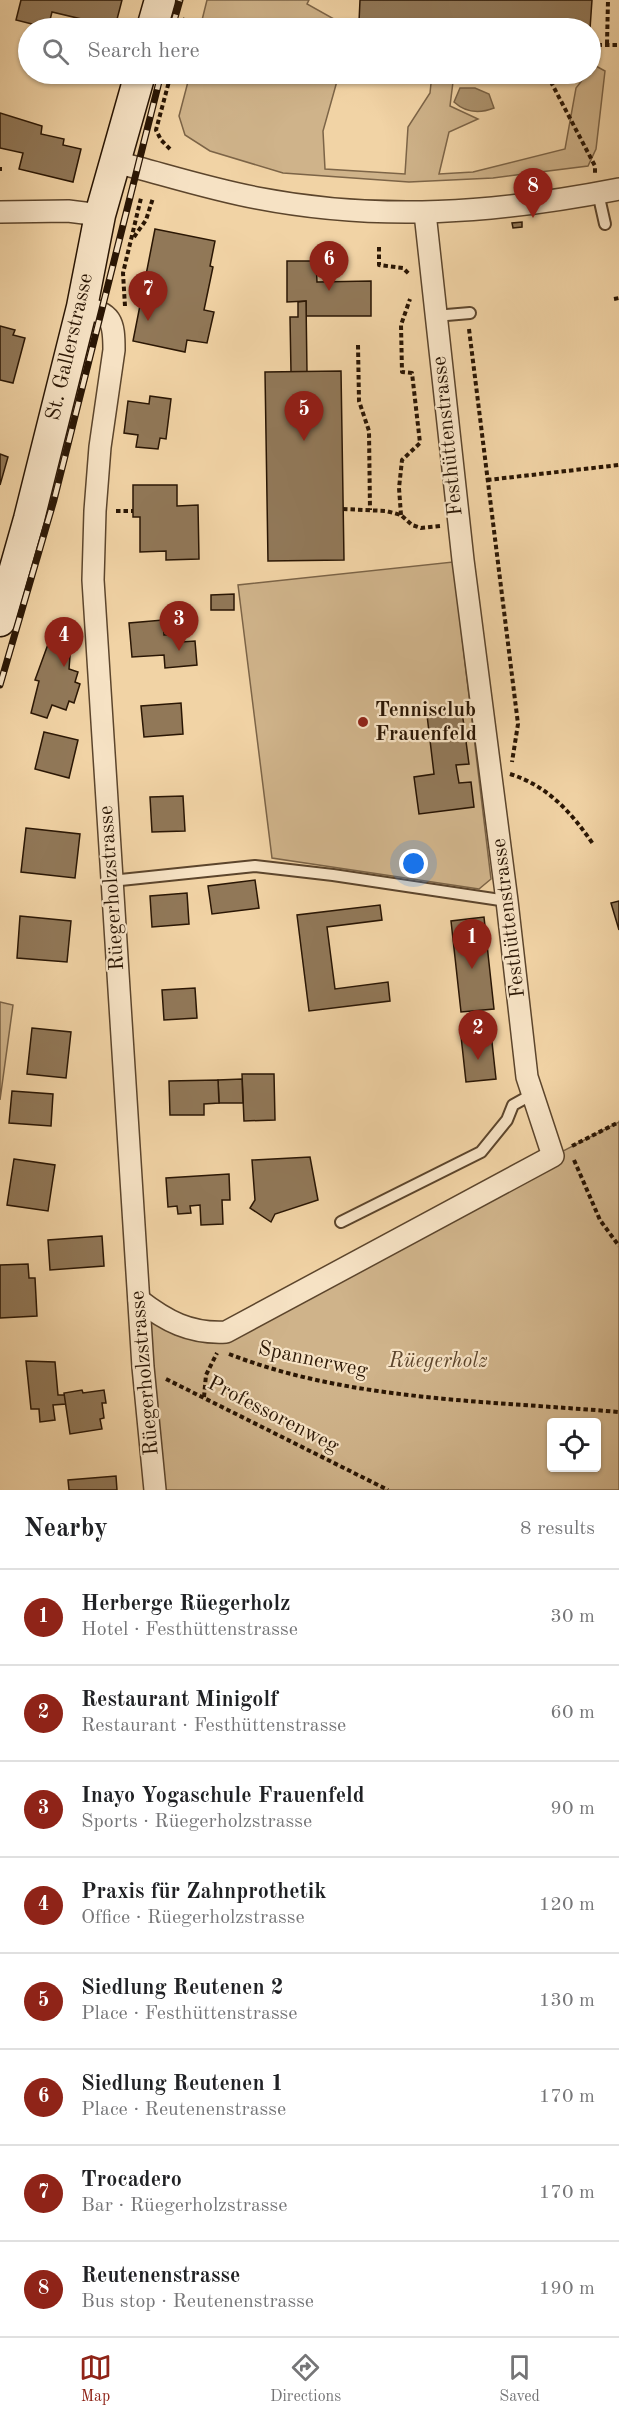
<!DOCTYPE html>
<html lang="en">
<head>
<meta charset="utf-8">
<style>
	body { margin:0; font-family:"Old Standard TT",serif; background:#f2f2f2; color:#202124 }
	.controls { position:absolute; right:18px; bottom:18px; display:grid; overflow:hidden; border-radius:6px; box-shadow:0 2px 4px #0004 }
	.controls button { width:54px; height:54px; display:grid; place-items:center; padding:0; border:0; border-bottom:2px solid #e0e0e0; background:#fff; color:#202124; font:30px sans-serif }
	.you { position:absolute; left:414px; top:864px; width:21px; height:21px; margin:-15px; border:4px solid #fff; border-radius:50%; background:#1a73e8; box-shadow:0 0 0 9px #1a73e833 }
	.badge { display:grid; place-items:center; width:39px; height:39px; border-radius:50%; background:#8f2418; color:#fff; font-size:20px; font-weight:700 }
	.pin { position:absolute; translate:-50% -50px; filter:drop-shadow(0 2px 3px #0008) }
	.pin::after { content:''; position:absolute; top:32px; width:21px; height:18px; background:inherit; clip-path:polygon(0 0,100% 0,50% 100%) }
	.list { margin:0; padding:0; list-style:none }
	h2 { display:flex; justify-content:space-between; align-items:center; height:78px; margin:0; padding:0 24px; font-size:26px }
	h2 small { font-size:20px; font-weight:400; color:#757577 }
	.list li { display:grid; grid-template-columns:39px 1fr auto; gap:18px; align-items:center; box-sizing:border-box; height:96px; padding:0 24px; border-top:2px solid #e0e0e0 }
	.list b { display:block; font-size:22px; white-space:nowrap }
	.list p { margin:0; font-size:20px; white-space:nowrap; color:#757577 }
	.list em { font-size:20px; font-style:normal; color:#757577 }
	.icon { flex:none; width:33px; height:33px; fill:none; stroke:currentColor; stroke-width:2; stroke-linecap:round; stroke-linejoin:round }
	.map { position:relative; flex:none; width:619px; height:1490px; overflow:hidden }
	.search { position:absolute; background:#fff; box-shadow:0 2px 4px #0004; left:18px; right:18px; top:18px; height:66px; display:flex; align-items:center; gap:15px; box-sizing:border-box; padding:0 21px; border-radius:33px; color:#757577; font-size:22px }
	.sheet { height:846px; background:#fff }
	nav { display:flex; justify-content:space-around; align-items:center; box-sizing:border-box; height:84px; border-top:2px solid #e0e0e0; background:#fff; font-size:16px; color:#757577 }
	nav a { display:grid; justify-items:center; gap:3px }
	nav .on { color:#8f2418 }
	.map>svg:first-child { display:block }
	.green { fill:#cfb38a; stroke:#7c6447; stroke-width:1.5; fill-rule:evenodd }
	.water { fill:#ad936e; stroke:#796144; stroke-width:1.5 }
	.building { fill:#917858; stroke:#2a1604; stroke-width:1.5 }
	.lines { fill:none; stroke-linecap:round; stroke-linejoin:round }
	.lane-casing { stroke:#5c452c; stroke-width:14 }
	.street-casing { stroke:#5c452c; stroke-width:24 }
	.secondary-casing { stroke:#2a1604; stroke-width:33 }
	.path { stroke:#2a1604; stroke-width:4; stroke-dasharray:4.5 3; stroke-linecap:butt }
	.lane { stroke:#f6e2c4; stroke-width:10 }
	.street { stroke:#f6e2c4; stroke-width:21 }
	.secondary { stroke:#f6e2c4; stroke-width:30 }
	.rail-casing { stroke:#2a1604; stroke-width:7 }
	.rail { stroke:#f6e2c4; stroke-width:4.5; stroke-dasharray:14; stroke-linecap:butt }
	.poi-dot { fill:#8f2418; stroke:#f6e2c4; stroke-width:2 }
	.labels { text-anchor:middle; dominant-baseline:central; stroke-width:4.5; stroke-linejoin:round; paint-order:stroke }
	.street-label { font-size:21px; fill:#2a1604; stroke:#f6e2c4 }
	.poi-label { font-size:21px; font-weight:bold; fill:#2a1604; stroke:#f6e2c4; text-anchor:start }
	.park-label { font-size:21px; font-style:italic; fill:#5c452c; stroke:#f6e2c4 }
</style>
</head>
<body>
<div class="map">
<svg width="619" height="1490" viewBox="0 0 619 1490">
	<rect width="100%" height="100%" fill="#f1d3a5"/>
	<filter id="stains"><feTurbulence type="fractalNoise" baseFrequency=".00333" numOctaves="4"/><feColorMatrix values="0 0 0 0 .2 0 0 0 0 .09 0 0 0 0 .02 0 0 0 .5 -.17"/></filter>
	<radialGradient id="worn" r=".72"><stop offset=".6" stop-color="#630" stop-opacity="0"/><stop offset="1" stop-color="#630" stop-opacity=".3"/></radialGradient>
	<g class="green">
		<polygon points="207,0 309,0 307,4 350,28 200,28"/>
		<polygon points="594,65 605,71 596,149 588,166 493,178 409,182 283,173 210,151 185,135 179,116 190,74 339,74 323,131 325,169 405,174 408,127 430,93 432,74 454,74 450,106 478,119 449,132 439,174 473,172 565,149 576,88 587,74 590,74"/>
		<polygon points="453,562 491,879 479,889 272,858 238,585"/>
		<polygon points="0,1002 13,1005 0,1100"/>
		<path d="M619 1122V1490H155L139 1300 212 1333ZM552 1422H596V1468H552Z"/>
	</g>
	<path class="water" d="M460 88H475L489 94 494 108C479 114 466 113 454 102Z"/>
	<g class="building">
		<polygon points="21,0 122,0 115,27 52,12 48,28 16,20"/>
		<polygon points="360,0 592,0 590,29 439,28 439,25 359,22"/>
		<polygon points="0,113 42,126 41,134 64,139 63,145 81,149 73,182 19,169 23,153 0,148"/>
		<polygon points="522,222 522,227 513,228 512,223"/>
		<polygon points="155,229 215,241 210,266 213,267 204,310 214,312 207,343 187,340 185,352 133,341"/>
		<polygon points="287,261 316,261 317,282 371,281 371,316 306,316 306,301 287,302"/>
		<polygon points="306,301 307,372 291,372 290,317 298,317 298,302"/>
		<polygon points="0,326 15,330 13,335 25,338 13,383 0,380"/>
		<polygon points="341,371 344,560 268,561 265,372"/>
		<polygon points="150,396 171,399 166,439 160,438 158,449 136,447 138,435 124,433 128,401 149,404"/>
		<polygon points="0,454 8,457 0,485"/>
		<polygon points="133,485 177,485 177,506 198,505 199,559 166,560 166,551 140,552 140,517 133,517"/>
		<polygon points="234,594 234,610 211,610 211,595"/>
		<polygon points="163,620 164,635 181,634 181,642 195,641 197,665 165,668 164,655 132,657 129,623"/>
		<polygon points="51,636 71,643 69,669 78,672 75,682 80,684 74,703 69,701 66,710 52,705 47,718 31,713 39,681 35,680"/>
		<polygon points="181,703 183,734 144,737 141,706"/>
		<polygon points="462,711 469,764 456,765 459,783 471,782 474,807 419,814 414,777 434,774 427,715"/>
		<polygon points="44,732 78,740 69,778 35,769"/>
		<polygon points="183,796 185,831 152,832 150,797"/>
		<polygon points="26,828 80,834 75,878 21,872"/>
		<polygon points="255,880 259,908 212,914 208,886"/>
		<polygon points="187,893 189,924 152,927 150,896"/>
		<polygon points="619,901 619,930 611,903"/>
		<polygon points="380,905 382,920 327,927 335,989 388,982 390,1001 309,1011 297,915"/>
		<polygon points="20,916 71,921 67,962 17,958"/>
		<polygon points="484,917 494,1009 461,1012 451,921"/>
		<polygon points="195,988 197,1018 164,1020 162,990"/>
		<polygon points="32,1028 71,1032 66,1078 27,1074"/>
		<polygon points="491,1033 496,1079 466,1082 461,1036"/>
		<polygon points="242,1074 274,1074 275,1120 244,1121"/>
		<polygon points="242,1079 243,1103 219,1103 218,1080"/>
		<polygon points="218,1080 219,1103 204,1104 204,1115 170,1115 169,1081"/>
		<polygon points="12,1091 53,1094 51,1126 9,1123"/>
		<polygon points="310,1157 318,1200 275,1214 271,1222 250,1208 255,1200 252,1160"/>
		<polygon points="14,1159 55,1165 48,1211 7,1205"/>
		<polygon points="229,1174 230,1200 222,1200 223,1224 201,1225 200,1205 190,1206 191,1213 178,1214 177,1206 168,1207 166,1178"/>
		<polygon points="102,1236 104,1266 50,1270 48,1240"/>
		<polygon points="28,1264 29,1278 35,1278 37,1316 0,1318 0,1265"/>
		<polygon points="26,1361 55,1362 58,1395 65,1395 66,1404 53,1405 55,1420 40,1422 39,1409 31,1409"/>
		<polygon points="82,1390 83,1393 104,1390 106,1403 102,1403 104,1418 100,1419 102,1429 70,1434 64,1393"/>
		<polygon points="116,1476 117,1490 69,1490 68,1480"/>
	</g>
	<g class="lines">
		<defs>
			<g id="lane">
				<polyline points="598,193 605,224"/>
				<polyline points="435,316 470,313"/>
				<polyline points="111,881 255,866 333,875 507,901"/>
				<polyline points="341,1222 481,1152 507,1120 513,1105 531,1095"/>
			</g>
			<g id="street">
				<path d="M116 162C163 174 209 189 257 198 381 222 496 213 619 189"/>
				<polyline points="0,212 68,211 100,215"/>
				<path d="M82 307C112 313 114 321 114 350L100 447 95 511 93 580 143 1367 155 1490"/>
				<path d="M139 1300C166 1321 190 1334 226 1332L553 1156 527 1077 507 901 463 560 425 213"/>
			</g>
			<g id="secondary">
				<polyline points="152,28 160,0"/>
				<polyline points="0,621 29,519 82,307 100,215 140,74"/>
			</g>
		</defs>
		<use href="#lane" class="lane-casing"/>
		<use href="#street" class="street-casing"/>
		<use href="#secondary" class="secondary-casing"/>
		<g class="path">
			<polyline points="182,28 185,18"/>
			<polyline points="607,44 608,0"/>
			<polyline points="590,45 619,45"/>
			<polyline points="551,74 551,82 595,166 595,173"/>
			<polyline points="170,149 161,140 156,130 171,74"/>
			<polyline points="0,167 0,171"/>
			<polyline points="134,237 146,220 153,198"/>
			<polyline points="379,247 379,265 403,268 409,274"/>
			<polyline points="614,299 619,298"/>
			<polyline points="125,306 123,273 141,198"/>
			<polyline points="469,329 518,724 512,762"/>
			<polyline points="358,345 359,401 369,431 370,510"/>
			<polyline points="487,480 619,465"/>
			<polyline points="343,509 386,511 401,515 412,525 421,528 440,526"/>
			<polyline points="116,511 133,511"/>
			<polyline points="401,515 399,488 402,460 420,443 412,373 402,372 401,325 410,299"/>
			<path d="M510 774C548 786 571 812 593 844"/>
			<polyline points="572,1146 619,1122"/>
			<polyline points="574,1160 600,1220 619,1246"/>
			<path d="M229 1354C349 1401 492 1401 619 1412"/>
			<polyline points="166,1379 388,1490"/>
			<polyline points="204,1397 206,1375 217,1353"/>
		</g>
		<use href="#lane" class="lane"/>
		<use href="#street" class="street"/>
		<use href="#secondary" class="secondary"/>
		<defs>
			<g id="rail">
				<polyline points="172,28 180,0"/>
				<polyline points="0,685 54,500 161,74"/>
			</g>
		</defs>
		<use href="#rail" class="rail-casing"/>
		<use href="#rail" class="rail"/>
	</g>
	<circle class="poi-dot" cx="363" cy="722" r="6"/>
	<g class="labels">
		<g class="street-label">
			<text transform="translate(70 347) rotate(-77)">St. Gallerstrasse</text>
			<text transform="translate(448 436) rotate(-96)">Festhüttenstrasse</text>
			<text transform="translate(112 888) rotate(-94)">Rüegerholzstrasse</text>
			<text transform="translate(509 918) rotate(-97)">Festhüttenstrasse</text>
			<text transform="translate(313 1360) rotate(12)">Spannerweg</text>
			<text transform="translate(145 1373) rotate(-95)">Rüegerholzstrasse</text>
			<text transform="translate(273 1415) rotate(27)">Professorenweg</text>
		</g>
		<g class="poi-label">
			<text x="375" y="710">Tennisclub<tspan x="375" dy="24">Frauenfeld</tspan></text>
		</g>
		<g class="park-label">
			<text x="438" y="1361">Rüegerholz</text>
		</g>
	</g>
	<rect width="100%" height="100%" filter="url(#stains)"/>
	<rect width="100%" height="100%" fill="url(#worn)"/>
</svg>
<div class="controls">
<button><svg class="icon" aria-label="locate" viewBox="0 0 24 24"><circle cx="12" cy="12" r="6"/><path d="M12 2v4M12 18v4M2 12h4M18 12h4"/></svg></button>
</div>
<div class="you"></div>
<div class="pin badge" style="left:472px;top:969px">1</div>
<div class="pin badge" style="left:478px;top:1060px">2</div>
<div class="pin badge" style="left:179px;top:651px">3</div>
<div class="pin badge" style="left:64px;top:667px">4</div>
<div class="pin badge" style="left:304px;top:441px">5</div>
<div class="pin badge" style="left:329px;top:291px">6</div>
<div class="pin badge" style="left:148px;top:321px">7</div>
<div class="pin badge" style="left:533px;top:218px">8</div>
<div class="search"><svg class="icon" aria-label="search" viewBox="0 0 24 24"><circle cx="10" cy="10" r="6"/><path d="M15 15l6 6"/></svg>Search here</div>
</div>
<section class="sheet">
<h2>Nearby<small>8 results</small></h2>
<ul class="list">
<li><span class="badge">1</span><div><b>Herberge Rüegerholz</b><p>Hotel · Festhüttenstrasse</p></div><em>30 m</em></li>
<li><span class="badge">2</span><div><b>Restaurant Minigolf</b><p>Restaurant · Festhüttenstrasse</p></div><em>60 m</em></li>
<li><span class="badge">3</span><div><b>Inayo Yogaschule Frauenfeld</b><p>Sports · Rüegerholzstrasse</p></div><em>90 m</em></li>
<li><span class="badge">4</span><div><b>Praxis für Zahnprothetik</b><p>Office · Rüegerholzstrasse</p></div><em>120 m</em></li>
<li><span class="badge">5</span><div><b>Siedlung Reutenen 2</b><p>Place · Festhüttenstrasse</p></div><em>130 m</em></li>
<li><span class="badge">6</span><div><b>Siedlung Reutenen 1</b><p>Place · Reutenenstrasse</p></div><em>170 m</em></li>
<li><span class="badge">7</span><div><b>Trocadero</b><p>Bar · Rüegerholzstrasse</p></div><em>170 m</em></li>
<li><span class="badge">8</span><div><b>Reutenenstrasse</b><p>Bus stop · Reutenenstrasse</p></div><em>190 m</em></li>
</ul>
</section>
<nav>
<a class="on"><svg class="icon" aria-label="map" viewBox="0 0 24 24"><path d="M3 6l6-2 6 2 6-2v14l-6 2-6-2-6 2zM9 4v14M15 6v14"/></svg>Map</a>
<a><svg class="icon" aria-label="directions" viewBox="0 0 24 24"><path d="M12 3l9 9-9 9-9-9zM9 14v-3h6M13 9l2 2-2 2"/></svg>Directions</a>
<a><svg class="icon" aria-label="saved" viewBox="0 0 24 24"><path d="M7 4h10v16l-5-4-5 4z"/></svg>Saved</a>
</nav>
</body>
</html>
